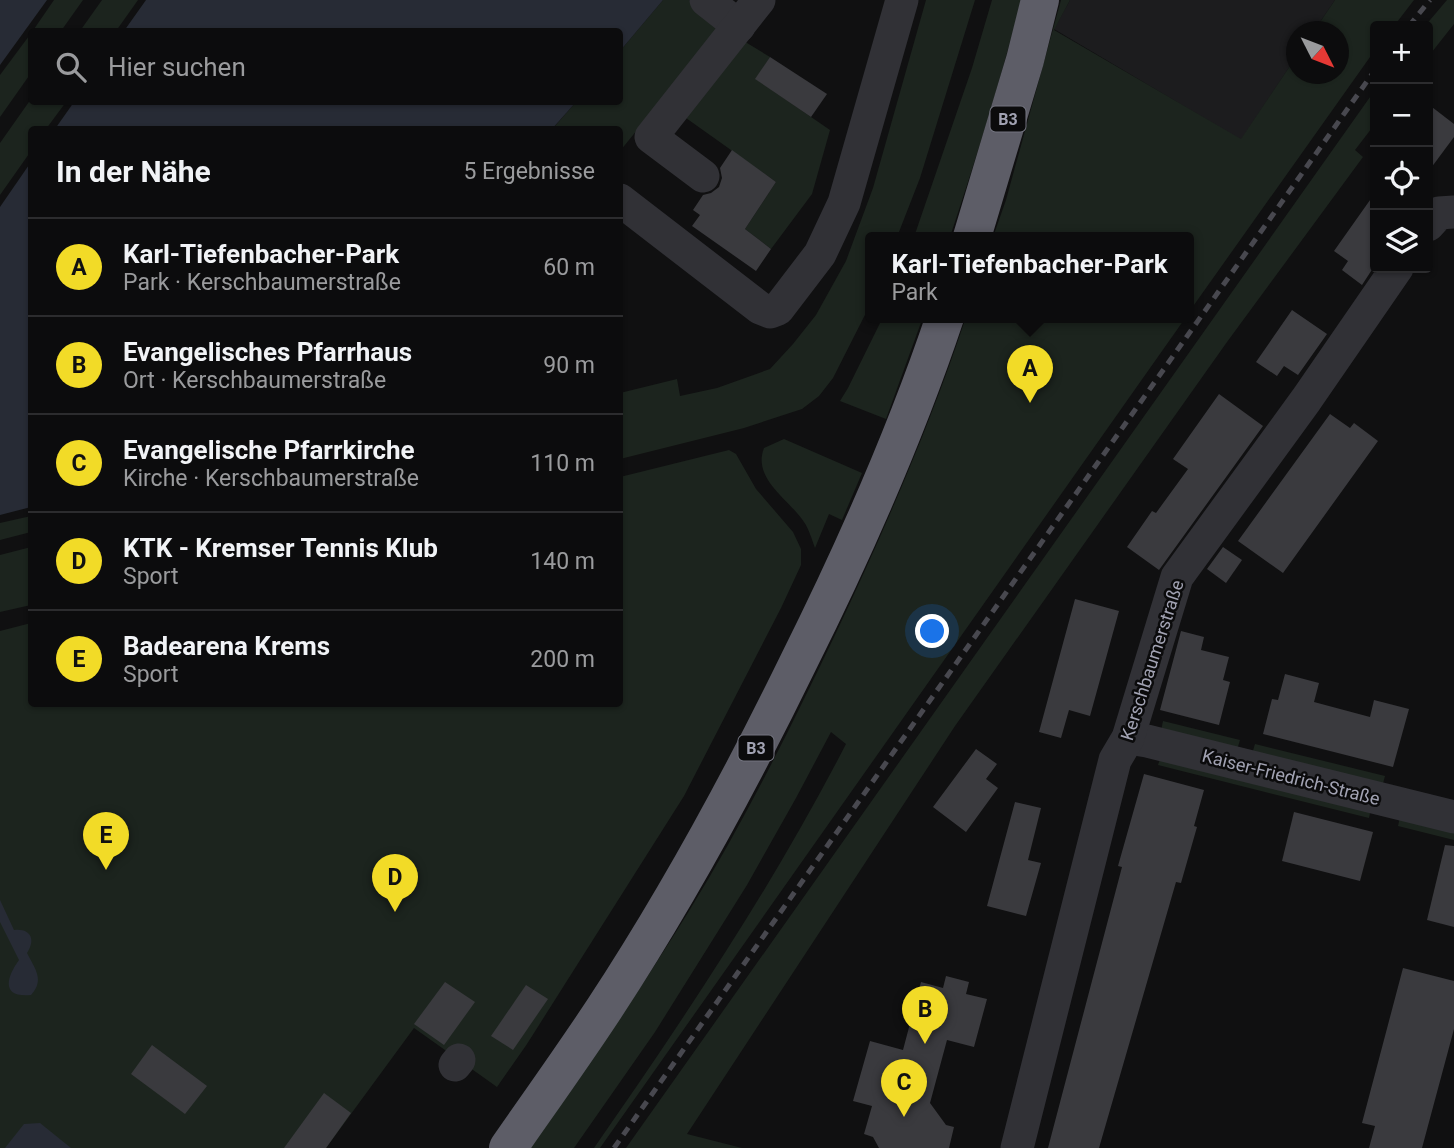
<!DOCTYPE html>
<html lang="de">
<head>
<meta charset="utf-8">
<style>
	body { margin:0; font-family:Roboto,sans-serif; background:#1a1a1b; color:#f1f3f6 }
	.controls { position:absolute; right:21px; top:21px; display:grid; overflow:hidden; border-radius:7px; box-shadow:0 2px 5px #0004 }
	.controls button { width:63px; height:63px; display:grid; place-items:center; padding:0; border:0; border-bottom:2px solid #2c2c2e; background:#0c0c0d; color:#f1f3f6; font:35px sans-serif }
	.compass { position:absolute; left:1286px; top:21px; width:63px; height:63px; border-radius:50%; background:#0c0c0d; box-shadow:0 2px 5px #0004; rotate:132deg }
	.you { position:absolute; left:933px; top:632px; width:24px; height:24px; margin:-18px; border:5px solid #fff; border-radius:50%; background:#1a73e8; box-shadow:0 0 0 10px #1a73e833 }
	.badge { display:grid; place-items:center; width:46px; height:46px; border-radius:50%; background:#f2db27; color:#111; font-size:23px; font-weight:700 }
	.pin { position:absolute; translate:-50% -58px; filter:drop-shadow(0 2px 4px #0008) }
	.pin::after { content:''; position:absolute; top:37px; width:24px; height:21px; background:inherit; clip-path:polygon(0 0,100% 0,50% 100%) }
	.popup { position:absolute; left:865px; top:232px; width:329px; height:91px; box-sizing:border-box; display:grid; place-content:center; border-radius:7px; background:#0c0c0d; filter:drop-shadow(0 2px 5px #0005); font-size:23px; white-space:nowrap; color:#9a9b9d }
	.popup b { font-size:26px; color:#f1f3f6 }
	.popup::after { content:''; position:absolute; left:50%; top:100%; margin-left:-14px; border:14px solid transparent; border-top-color:#0c0c0d }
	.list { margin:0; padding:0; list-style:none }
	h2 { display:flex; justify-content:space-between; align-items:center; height:91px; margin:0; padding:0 28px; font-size:30px }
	h2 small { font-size:23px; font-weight:400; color:#9a9b9d }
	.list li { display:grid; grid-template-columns:46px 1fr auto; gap:21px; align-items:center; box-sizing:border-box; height:98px; padding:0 28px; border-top:2px solid #2c2c2e }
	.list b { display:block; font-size:26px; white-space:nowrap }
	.list p { margin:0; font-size:23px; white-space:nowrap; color:#9a9b9d }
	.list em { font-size:23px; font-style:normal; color:#9a9b9d }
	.icon { flex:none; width:38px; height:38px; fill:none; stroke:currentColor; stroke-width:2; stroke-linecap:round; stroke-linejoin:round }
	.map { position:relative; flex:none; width:1454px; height:1148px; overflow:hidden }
	.search { position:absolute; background:#0c0c0d; box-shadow:0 2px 5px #0004; left:28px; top:28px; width:595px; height:77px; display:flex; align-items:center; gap:18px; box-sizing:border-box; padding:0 24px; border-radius:7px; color:#9a9b9d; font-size:26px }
	.panel { position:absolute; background:#0c0c0d; box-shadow:0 2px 5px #0004; left:28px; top:126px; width:595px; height:581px; border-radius:7px }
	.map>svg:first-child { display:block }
	.built { fill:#1c1c1e }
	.green { fill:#1c241e }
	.water { fill:#272b35 }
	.building { fill:#3a3a3e }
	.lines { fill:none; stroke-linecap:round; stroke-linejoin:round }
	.minor { stroke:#313136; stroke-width:33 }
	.highway { stroke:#5d5d67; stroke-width:38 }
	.rail { stroke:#48484f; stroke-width:5; stroke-dasharray:9 7; stroke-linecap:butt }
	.labels { text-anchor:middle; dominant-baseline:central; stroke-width:5; stroke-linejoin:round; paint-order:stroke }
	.shield { fill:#0b0b0c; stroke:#747580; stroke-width:2 }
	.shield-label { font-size:16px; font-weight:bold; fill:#a1a2b2 }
	.street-label { font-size:18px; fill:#a1a2b2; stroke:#0b0b0c }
</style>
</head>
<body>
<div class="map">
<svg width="1454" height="1148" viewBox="0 0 1454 1148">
	<rect width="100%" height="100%" fill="#101011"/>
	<polygon class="built" points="1070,0 1335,0 1314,31 1296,32 1296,57 1241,140 1054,29"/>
	<g class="green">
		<polygon points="54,0 83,0 61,31 32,32"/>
		<polygon points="102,0 138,0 116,31 80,31"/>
		<polygon points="663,0 689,0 720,28 620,151 620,130 560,129 555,126 576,102 620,102 620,51"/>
		<polygon points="926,0 975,0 920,178 897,237 871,237 871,303 833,378 819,396 802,409 744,428 620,459 620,393 677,379 680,396 717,388 770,369 793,344 816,315 846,261 873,188"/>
		<path d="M992 0H1021C1001 80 976 159 950 237H914L972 68Z"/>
		<polygon points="1061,0 1070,0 1054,30 1241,139 1296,57 1296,74 1338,74 1338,32 1314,31 1335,0 1414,0 1394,26 1375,26 1375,50 1189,312 1189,237 993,237 1006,200"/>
		<polygon points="1447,0 1454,0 1454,24 1428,57 1428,26 1425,26"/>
		<polygon points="32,32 31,73 0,117 0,75"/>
		<polygon points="742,40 770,57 756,79 830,130 812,194 771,249 745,229 776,182 686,118"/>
		<polygon points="1375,90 1375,124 1355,150 1363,157 1227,342 955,726 687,1134 742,1148 626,1148"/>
		<polygon points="31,99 32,102 66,102 46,129 32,130 31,151 0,195 0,143"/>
		<polygon points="883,317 923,317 886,419 840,401 848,388"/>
		<path d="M966 317H1186L600 1148H594C685 1017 773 886 846 744L831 732 796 798 747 885 655 1032 574 1148H530C585 1070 639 992 689 911 744 822 790 729 835 635 884 531 930 426 966 317Z"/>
		<path d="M784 439 862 473 842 520 829 514 815 548C812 540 809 529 804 522 789 499 752 479 764 448Z"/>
		<polygon points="729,450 736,454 756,489 793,532 801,549 801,565 781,608 684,796 527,1044 497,1087 414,1028 326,1148 0,1148 0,631 31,623 32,704 620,704 620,477"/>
		<polygon points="31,516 31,532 0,540 0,523"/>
		<polygon points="31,547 31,605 0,612 0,555"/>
		<polygon points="1163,721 1240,740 1237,750 1161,731"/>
		<polygon points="1255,744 1385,776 1382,787 1252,754"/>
		<polygon points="1161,756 1371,808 1369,818 1158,765"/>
		<polygon points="1400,817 1454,830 1454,840 1398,826"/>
	</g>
	<g class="water">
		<polygon points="0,0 47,0 0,65"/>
		<polygon points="146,0 663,0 620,51 620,32 124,31"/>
		<polygon points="74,102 576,102 552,129 55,129"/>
		<polygon points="31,162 31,507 0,515 0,207"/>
		<path d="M0 900 14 930C31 928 36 940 27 953 35 969 45 980 31 995 1 998 6 978 19 960L0 922Z"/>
		<polygon points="40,1123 71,1148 5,1148 24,1124"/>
	</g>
	<g class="building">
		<polygon points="770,57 827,94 811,117 755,79"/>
		<polygon points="1428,104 1454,124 1454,137 1428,172"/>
		<polygon points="732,150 776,182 745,229 771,249 756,271 692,226 700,215 693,210 703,195 711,193 719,187 722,178 720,168"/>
		<polygon points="1375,193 1375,265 1362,285 1342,270 1348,261 1334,251"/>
		<polygon points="1292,310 1327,334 1298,375 1284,366 1277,376 1256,362"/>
		<polygon points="1219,394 1263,426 1159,570 1127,547 1152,511 1156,513 1188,469 1173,459"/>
		<polygon points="1330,414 1350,428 1354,423 1378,441 1283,573 1238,541"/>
		<polygon points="1223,547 1242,560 1226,583 1207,569"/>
		<polygon points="1075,599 1119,611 1090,716 1069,710 1061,738 1039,732"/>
		<polygon points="1181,631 1204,637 1201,650 1229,657 1223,680 1230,682 1219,725 1160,710"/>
		<polygon points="1285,674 1319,683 1314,702 1370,717 1374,700 1409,709 1393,767 1263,734 1272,699 1278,700"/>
		<polygon points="976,749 997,764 986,779 998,788 966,832 933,807"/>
		<polygon points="1144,774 1204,790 1194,826 1197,827 1181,883 1176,882 1099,1148 1048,1148 1122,867 1118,866"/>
		<polygon points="1015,802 1041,808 1028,860 1041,863 1026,916 987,906"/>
		<polygon points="1294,812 1373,832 1360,881 1282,861"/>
		<polygon points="1445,845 1454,846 1454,927 1427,920"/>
		<polygon points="1403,968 1454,981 1454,1029 1422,1148 1369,1148 1375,1126 1362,1123"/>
		<polygon points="946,976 969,982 966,994 987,999 974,1047 947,1040 930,1103 946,1125 954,1127 949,1148 879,1148 873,1137 864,1134 872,1106 853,1101 870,1041 903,1050 921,982 943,988"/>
		<polygon points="445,982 475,1002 444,1045 414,1024"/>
		<polygon points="526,985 548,999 513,1050 491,1036"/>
		<polygon points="152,1045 207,1086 185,1114 131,1074"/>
		<polygon points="324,1093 351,1113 326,1148 284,1148"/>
	</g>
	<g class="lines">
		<g class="minor">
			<polyline points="706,0 739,26"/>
			<polyline points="703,176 651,137 759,0"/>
			<polyline points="620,200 760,308 770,312 778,309 820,254 844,203 902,0"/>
			<polyline points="1428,225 1439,213 1454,212"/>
			<polyline points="1128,738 1147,741 1454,817"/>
			<polyline points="455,1065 459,1060"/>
			<polyline points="1017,1148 1115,760 1128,738 1177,577 1306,400 1397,268"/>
		</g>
		<g class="highway">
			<polyline points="972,237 1025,60 1040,0"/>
			<path d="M508 1148C540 1102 573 1056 604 1009 677 898 740 782 798 663 854 551 905 436 945 317"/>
		</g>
		<g class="rail">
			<polyline points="1409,26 1430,0"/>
			<polyline points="614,1148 1375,70"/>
		</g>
	</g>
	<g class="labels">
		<g class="shield">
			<rect x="990.5" y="106.5" width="35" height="25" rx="5"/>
			<rect x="738.5" y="735.5" width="35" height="25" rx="5"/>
		</g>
		<g class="shield-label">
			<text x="1008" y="119">B3</text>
			<text x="756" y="748">B3</text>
		</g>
		<g class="street-label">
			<text transform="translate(1152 660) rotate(-72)">Kerschbaumerstraße</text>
			<text transform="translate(1291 777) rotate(14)">Kaiser-Friedrich-Straße</text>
		</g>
	</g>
</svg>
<div class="controls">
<button>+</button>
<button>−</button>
<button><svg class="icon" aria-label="locate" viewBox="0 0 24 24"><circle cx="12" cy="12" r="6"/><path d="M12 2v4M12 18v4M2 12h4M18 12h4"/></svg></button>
<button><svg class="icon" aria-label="layers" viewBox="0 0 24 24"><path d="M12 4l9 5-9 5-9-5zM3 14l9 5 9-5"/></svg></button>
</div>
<svg class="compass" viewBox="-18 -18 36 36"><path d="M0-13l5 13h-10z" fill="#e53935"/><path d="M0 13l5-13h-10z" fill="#9a9b9d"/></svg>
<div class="you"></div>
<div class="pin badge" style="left:1030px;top:403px">A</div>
<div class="popup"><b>Karl-Tiefenbacher-Park</b>Park</div>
<div class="pin badge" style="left:925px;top:1044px">B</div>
<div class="pin badge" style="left:904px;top:1117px">C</div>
<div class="pin badge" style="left:395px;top:912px">D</div>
<div class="pin badge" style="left:106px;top:870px">E</div>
<div class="search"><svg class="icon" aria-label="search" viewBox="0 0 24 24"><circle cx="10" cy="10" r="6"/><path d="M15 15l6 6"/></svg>Hier suchen</div>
<section class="panel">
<h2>In der Nähe<small>5 Ergebnisse</small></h2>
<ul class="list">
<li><span class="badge">A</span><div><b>Karl-Tiefenbacher-Park</b><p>Park · Kerschbaumerstraße</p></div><em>60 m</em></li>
<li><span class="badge">B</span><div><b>Evangelisches Pfarrhaus</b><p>Ort · Kerschbaumerstraße</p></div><em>90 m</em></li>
<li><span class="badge">C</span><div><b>Evangelische Pfarrkirche</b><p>Kirche · Kerschbaumerstraße</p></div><em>110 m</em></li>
<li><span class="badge">D</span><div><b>KTK - Kremser Tennis Klub</b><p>Sport</p></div><em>140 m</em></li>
<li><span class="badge">E</span><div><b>Badearena Krems</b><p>Sport</p></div><em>200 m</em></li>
</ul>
</section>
</div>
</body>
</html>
